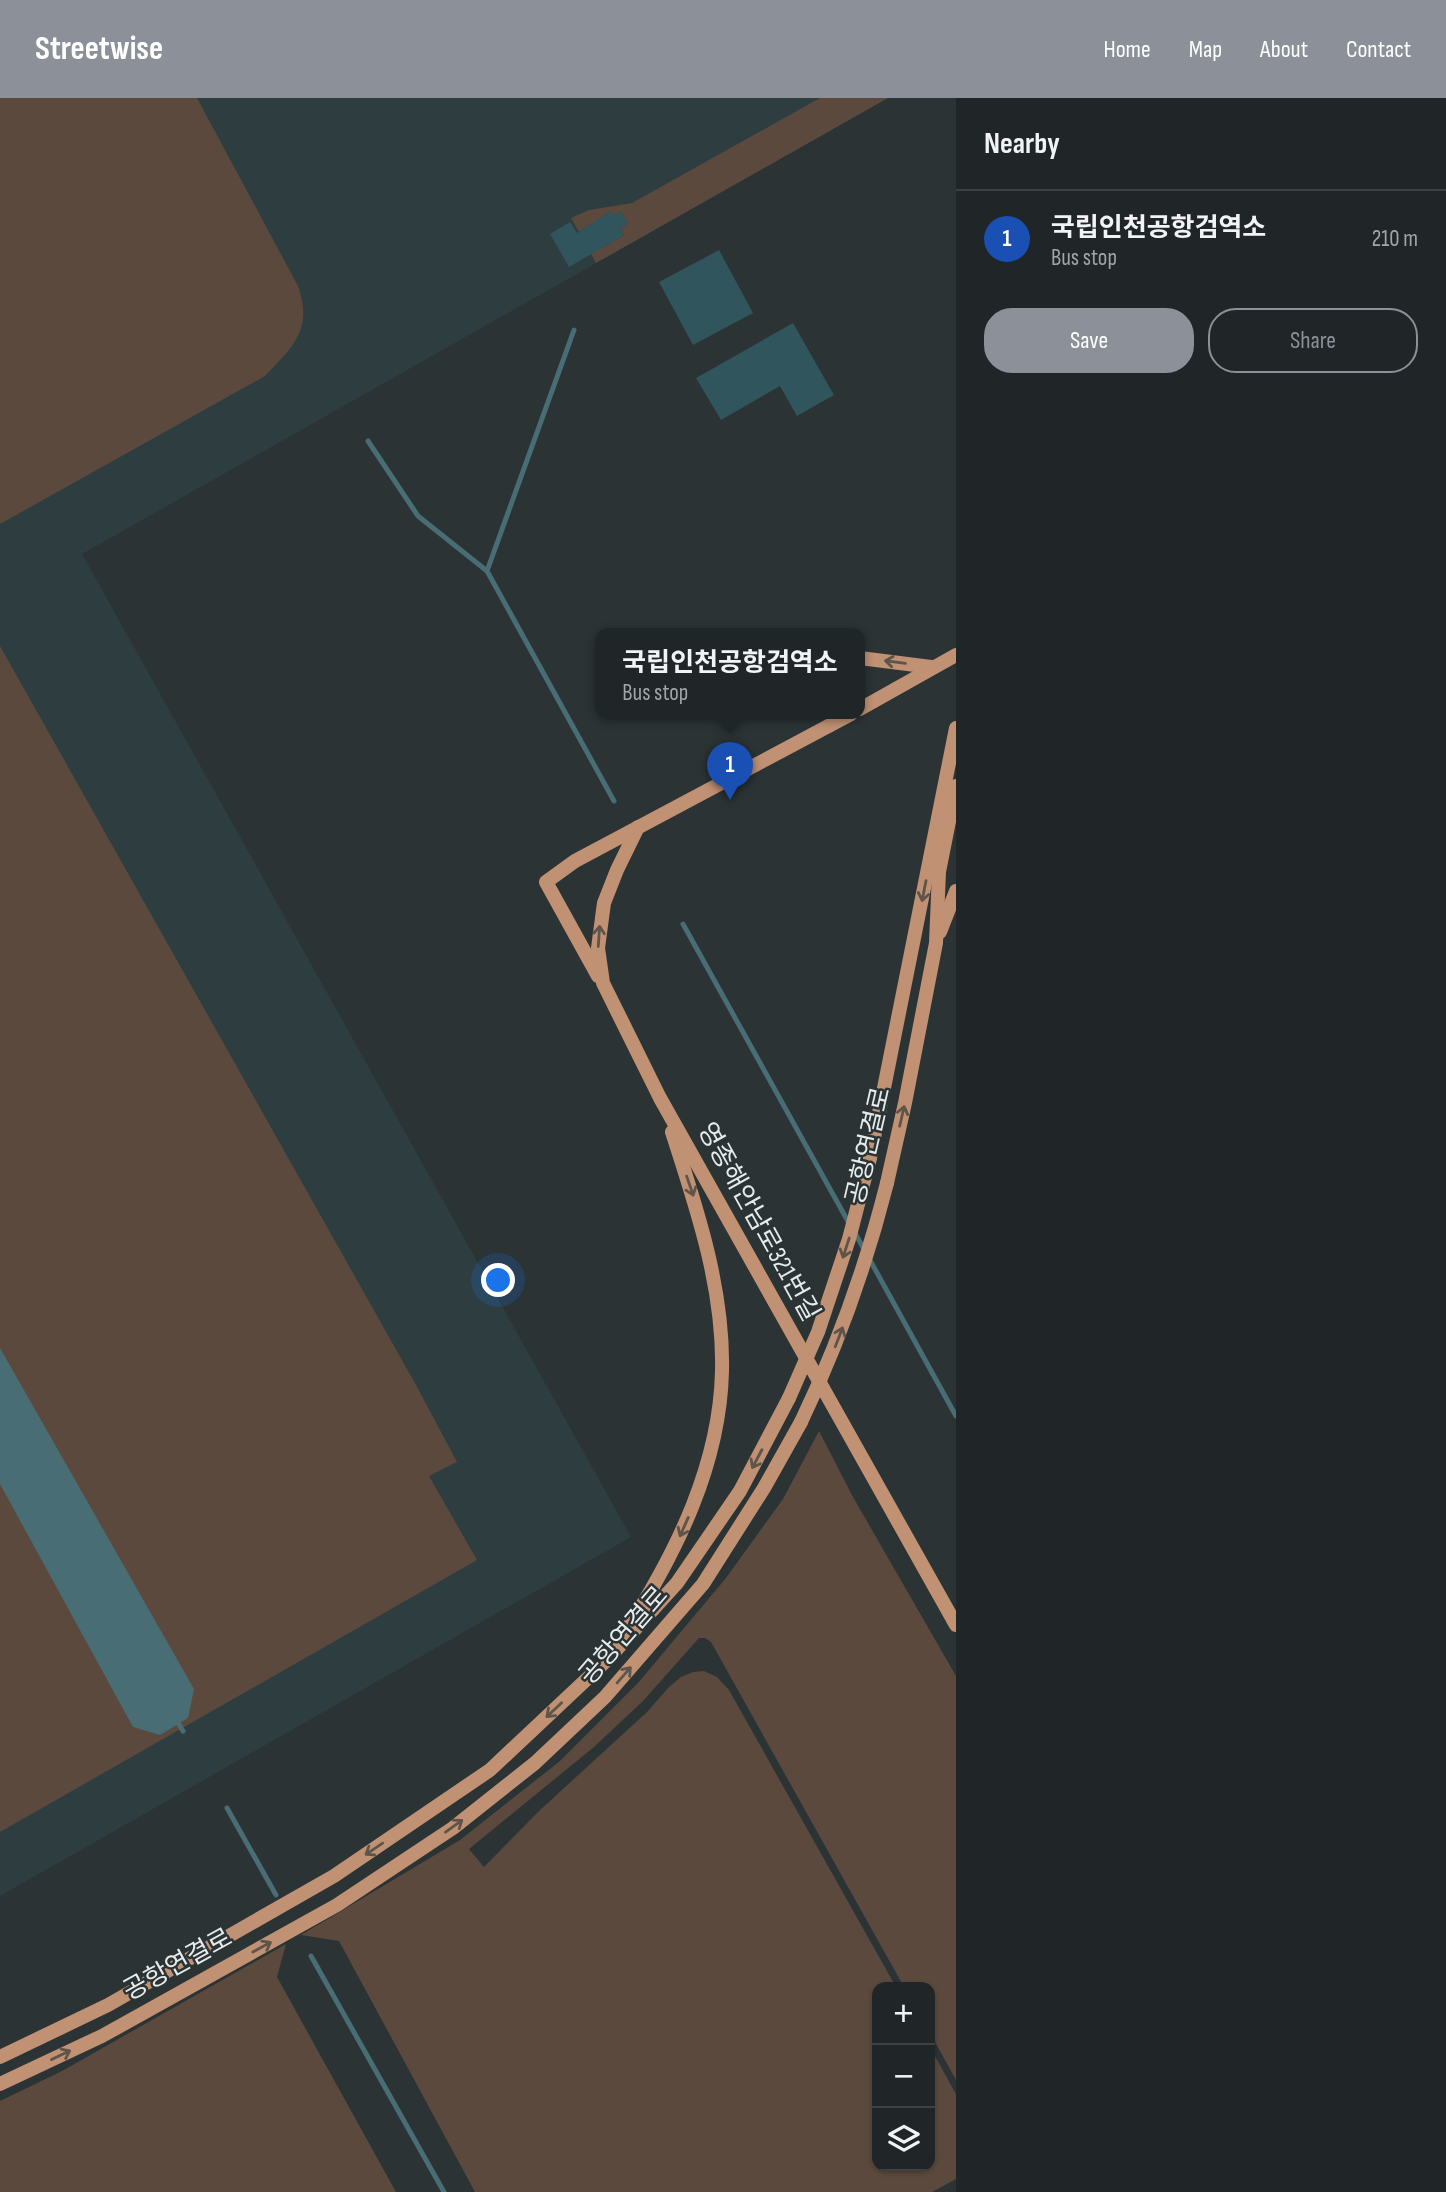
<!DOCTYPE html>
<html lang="en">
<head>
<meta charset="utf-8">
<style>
	body { margin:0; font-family:"Sofia Sans Condensed","Noto Sans KR",sans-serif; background:#282e2f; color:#f1f3f6 }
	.controls { position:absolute; right:21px; bottom:21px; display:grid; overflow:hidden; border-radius:14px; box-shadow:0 2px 5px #0004 }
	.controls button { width:63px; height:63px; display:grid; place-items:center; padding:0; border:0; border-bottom:2px solid #3d4344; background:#202627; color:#f1f3f6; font:35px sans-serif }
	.you { position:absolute; left:499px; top:1183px; width:24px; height:24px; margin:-18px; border:5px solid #fff; border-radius:50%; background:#1a73e8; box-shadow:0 0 0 10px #1a73e833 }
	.badge { display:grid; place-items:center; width:46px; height:46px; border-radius:50%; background:#8c9099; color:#fff; font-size:23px; font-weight:700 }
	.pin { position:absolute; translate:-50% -58px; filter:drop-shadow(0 2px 4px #0008) }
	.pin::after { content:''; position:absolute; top:37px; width:24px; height:21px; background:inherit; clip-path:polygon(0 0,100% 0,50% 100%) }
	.popup { position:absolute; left:595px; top:530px; width:270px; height:91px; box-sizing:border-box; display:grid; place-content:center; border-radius:14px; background:#202627; filter:drop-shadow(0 2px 5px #0005); font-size:23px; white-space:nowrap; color:#a2a5a7 }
	.popup b { font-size:26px; color:#f1f3f6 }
	.popup::after { content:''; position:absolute; left:50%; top:100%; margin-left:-14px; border:14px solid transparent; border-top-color:#202627 }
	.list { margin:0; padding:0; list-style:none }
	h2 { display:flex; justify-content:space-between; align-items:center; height:91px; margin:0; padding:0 28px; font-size:30px }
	h2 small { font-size:23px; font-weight:400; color:#a2a5a7 }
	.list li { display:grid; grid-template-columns:46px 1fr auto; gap:21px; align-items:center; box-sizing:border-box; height:98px; padding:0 28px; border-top:2px solid #3d4344 }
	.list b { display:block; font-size:26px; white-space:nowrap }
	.list p { margin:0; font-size:23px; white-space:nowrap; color:#a2a5a7 }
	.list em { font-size:23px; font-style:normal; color:#a2a5a7 }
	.actions { display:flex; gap:14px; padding:21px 28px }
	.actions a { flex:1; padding:16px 0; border:2px solid #8c9099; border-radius:28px; text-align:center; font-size:24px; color:#8c9099 }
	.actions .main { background:#8c9099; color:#fff }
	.icon { flex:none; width:38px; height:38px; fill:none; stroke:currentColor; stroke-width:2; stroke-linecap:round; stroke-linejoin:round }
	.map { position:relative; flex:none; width:956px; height:2094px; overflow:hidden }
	header { display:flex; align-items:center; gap:42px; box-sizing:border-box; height:98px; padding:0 35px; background:#8c9099; color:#fff }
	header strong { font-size:33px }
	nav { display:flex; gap:38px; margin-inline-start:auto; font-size:24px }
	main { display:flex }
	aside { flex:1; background:#202627 }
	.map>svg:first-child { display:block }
	.built { fill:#2e3e40 }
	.green { fill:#5b493d }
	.water { fill:#486d75 }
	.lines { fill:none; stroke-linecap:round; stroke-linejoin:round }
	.stream { stroke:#486d75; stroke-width:5 }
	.building { fill:#30555d }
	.secondary { stroke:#c09173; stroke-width:14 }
	.secondary-bridge { stroke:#c09173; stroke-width:14 }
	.oneway { stroke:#5f544a }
	.labels { text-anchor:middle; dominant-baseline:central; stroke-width:5; stroke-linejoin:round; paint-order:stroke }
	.street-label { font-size:26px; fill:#e6ebec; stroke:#2b3334 }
</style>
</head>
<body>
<header>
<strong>Streetwise</strong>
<nav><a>Home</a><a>Map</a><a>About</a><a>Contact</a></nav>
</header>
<main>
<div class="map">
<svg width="956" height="2094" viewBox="0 0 956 2094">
	<rect width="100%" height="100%" fill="#2b3334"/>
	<polygon class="built" points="0,0 888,0 82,456 631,1439 0,1798"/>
	<g class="green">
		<path d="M0 0H197L298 188C313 231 294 248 265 278L0 426Z"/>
		<polygon points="820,0 888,0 596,165 591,156 624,137 620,130 628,126 621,114 614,118 611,113 579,134 571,120 589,112 632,105"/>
		<polygon points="0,548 416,1287 457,1364 429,1378 477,1462 0,1734"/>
		<polygon points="819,1333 853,1399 956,1578 956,1982 930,1935 930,1889 904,1889 711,1544 705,1540 699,1540 643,1603 594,1649 469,1751 484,1769 539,1713 647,1614 669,1589 681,1579 693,1574 704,1573 717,1579 729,1592 896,1889 877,1889 877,2068 930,2068 930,1949 956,1996 956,2081 932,2094 475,2094 339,1843 301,1837 460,1742 560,1663 638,1585 726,1480 783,1401"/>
		<polygon points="286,1846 277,1879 396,2094 0,2094 0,2003 62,1973"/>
	</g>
	<polygon class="water" points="0,1250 194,1591 188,1620 160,1637 133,1629 0,1386"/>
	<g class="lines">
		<g class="stream">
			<polyline points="368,343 418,418 487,473 614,703"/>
			<polyline points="487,473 574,232"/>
			<polyline points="683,826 850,1127"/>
			<polyline points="855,1135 956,1318"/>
			<polyline points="175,1620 183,1633"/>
			<polyline points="227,1710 276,1797"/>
			<polyline points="311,1858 444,2094"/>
		</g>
	</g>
	<g class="building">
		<polygon points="611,113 614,118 621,114 628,126 620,130 624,137 569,169 550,136 570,124 577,135"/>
		<polygon points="719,152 753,215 693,247 659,184"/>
		<polygon points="793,225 834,297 797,318 780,288 721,322 696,280"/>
	</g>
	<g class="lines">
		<g class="secondary">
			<polyline points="860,560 931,569"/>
			<polyline points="860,611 956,557"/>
			<polyline points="638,729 617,772 604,805 598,850 603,885 660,1000 956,1527"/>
			<polyline points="940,834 956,793"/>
			<polyline points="598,878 546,784 575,763 851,616"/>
			<polyline points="870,1060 956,630"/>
			<polyline points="887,1085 905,1005 936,845 939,774 956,688"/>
			<path d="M628 1530C677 1453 720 1366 722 1273 724 1191 697 1111 672 1034"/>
			<polyline points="0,1959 108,1907 334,1778 490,1672 606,1563 677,1485 740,1393 789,1300"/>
			<polyline points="0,1986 102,1938 337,1807 453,1730 535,1665 605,1599 703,1486 764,1390 801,1324"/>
		</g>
		<g class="secondary-bridge">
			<polyline points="789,1300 818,1234 849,1141 870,1060"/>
			<path d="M801 1324C838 1247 866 1168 887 1085"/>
		</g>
	</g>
	<defs><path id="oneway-shaft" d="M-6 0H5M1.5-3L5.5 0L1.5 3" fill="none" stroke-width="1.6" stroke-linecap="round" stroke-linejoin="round" transform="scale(1.75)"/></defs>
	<g class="oneway">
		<use href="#oneway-shaft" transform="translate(895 564) rotate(-172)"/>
		<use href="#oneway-shaft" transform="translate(924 793) rotate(101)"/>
		<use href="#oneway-shaft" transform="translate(599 838) rotate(-86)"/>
		<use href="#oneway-shaft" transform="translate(902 1018) rotate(-77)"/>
		<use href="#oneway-shaft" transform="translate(690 1088) rotate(71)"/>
		<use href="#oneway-shaft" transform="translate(846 1150) rotate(108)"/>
		<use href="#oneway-shaft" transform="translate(839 1239) rotate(-69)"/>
		<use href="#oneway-shaft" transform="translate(757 1361) rotate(118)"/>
		<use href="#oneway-shaft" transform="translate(684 1429) rotate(114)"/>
		<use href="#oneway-shaft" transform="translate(624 1577) rotate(-49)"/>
		<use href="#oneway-shaft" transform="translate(554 1612) rotate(137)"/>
		<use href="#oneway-shaft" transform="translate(454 1728) rotate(-36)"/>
		<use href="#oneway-shaft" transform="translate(374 1751) rotate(146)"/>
		<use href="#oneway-shaft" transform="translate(262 1849) rotate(-29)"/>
		<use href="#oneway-shaft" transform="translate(61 1957) rotate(-26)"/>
	</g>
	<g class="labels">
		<g class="street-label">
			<text transform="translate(869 1048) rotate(-77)">공항연결로</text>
			<text transform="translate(758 1124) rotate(61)">영종해안남로321번길</text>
			<text transform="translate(624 1538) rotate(-49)">공항연결로</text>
			<text transform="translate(178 1867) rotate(-29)">공항연결로</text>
		</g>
	</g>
</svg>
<div class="controls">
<button>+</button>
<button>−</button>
<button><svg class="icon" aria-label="layers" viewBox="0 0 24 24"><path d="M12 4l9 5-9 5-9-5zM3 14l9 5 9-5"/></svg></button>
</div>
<div class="you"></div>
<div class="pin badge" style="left:730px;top:702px;background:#1a4fb4">1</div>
<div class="popup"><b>국립인천공항검역소</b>Bus stop</div>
</div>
<aside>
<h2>Nearby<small></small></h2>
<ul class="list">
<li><span class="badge" style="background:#1a4fb4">1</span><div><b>국립인천공항검역소</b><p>Bus stop</p></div><em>210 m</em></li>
</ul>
<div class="actions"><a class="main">Save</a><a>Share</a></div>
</aside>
</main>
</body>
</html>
